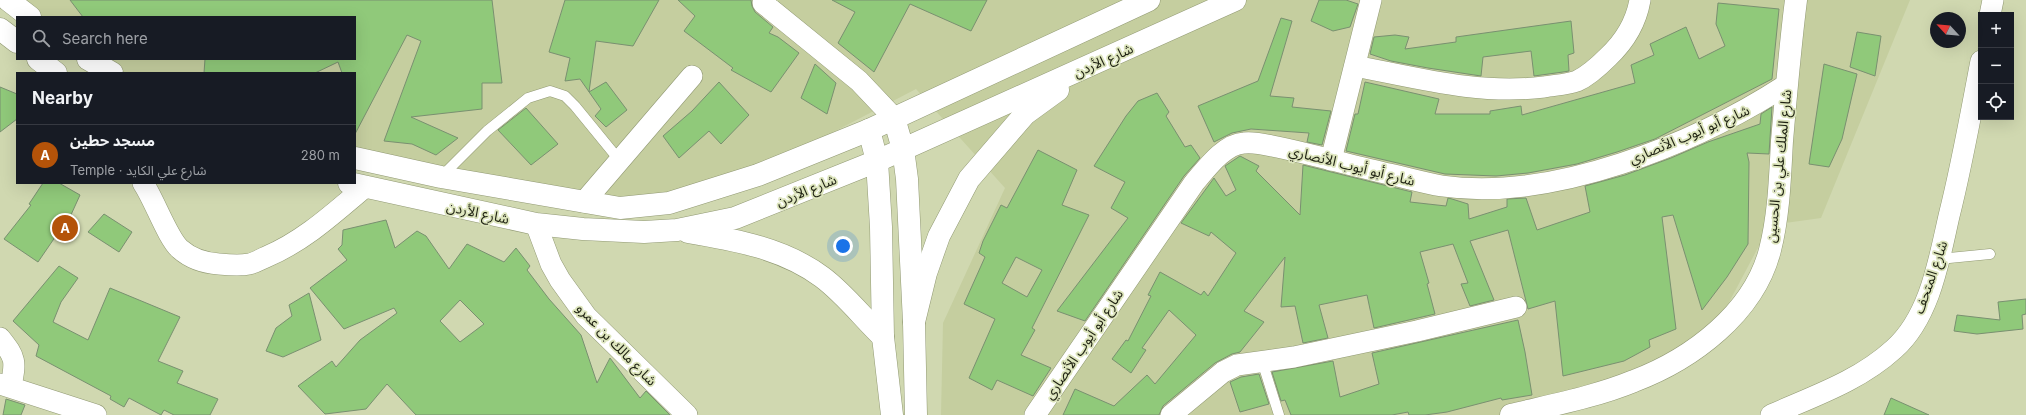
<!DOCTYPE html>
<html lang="en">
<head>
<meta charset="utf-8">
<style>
	body { margin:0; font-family:Inter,"Noto Sans Arabic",sans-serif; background:#242831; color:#f1f3f6 }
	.controls { position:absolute; right:12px; top:12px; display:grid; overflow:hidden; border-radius:0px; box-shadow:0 4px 16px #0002 }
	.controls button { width:36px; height:36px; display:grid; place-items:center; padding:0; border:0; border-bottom:1px solid #363941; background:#171b24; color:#f1f3f6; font:20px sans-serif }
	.compass { position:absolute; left:1930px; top:12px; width:36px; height:36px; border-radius:50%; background:#171b24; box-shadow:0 4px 16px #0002; rotate:296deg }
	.you { position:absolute; left:843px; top:246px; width:14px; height:14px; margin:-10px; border:3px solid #fff; border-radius:50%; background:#1a73e8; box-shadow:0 0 0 6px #1a73e833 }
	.badge { display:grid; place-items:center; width:26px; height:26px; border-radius:50%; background:#b45309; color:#fff; font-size:13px; font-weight:700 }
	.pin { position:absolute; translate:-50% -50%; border:2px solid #fff; box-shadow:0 1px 4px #0006 }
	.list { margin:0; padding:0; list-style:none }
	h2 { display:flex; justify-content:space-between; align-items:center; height:52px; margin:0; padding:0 16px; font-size:17px }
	h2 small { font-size:13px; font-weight:400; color:#9ea1a6 }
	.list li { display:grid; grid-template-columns:26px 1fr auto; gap:12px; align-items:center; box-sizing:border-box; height:60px; padding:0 16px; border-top:1px solid #363941 }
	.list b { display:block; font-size:15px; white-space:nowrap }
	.list p { margin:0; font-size:13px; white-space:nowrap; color:#9ea1a6 }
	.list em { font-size:13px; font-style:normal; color:#9ea1a6 }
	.icon { flex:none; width:22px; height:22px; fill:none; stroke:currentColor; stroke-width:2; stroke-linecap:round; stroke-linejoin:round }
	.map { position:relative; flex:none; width:2026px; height:415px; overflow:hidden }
	.search { position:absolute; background:#171b24; box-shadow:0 4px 16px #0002; left:16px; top:16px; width:340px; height:44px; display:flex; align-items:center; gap:10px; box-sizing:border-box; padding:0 14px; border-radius:0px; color:#9ea1a6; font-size:15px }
	.panel { position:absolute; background:#171b24; box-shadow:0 4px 16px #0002; left:16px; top:72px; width:340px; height:112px; border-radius:0px }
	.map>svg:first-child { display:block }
	.built { fill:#c5ce9f }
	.building { fill:#90c97a; stroke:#799070; fill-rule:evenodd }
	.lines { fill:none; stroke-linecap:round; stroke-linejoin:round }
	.lane-casing { stroke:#919973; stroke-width:11 }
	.street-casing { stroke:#919973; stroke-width:22 }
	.secondary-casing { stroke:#919973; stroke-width:23 }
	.primary-casing { stroke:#919973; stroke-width:23 }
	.highway-casing { stroke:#919973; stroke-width:23 }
	.lane { stroke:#fff; stroke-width:10 }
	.street { stroke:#fff; stroke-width:21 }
	.secondary { stroke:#fff; stroke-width:22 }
	.primary { stroke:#fff; stroke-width:22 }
	.highway { stroke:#fff; stroke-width:22 }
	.labels { text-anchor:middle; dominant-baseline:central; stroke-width:3.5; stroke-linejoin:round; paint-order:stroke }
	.street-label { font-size:14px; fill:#1e2112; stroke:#dde5bd }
</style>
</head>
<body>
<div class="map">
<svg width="2026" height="415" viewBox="0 0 2026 415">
	<rect width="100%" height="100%" fill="#d0d8b0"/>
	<polygon class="built" points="13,0 1910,0 1821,218 1770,225 1717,325 1652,381 1547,415 941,415 943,323 1005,188 916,89 682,211 355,154 355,73 106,73 88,59 355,59 355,17 35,17"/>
	<g class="building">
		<polygon points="70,0 492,0 502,83 482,83 482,109 411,117 458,138 436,155 412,144 384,141 421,41 407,35 355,134 355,73 342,73 338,62 315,73 204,73 205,59 355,59 355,17 83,17"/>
		<polygon points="565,0 659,0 633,46 596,41 589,92 606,82 627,110 606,127 595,116 601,109 580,79 565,81 570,58 549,52"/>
		<polygon points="678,0 751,0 752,6 755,12 773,27 769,33 778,37 799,53 771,92 731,70 733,68 684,31 695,16"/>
		<polygon points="832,0 987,0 971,31 910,4 874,72 838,43 855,12"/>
		<polygon points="1319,0 1346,0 1358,4 1350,27 1333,31 1311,21"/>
		<polygon points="1718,3 1779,9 1772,79 1655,139 1617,152 1577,164 1528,173 1496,176 1445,174 1346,151 1355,114 1358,114 1365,82 1439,99 1435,114 1490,114 1490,111 1521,106 1522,115 1635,83 1631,65 1654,55 1650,44 1686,27 1699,59 1725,46 1716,24"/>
		<polygon points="1281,18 1292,21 1270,96 1294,98 1292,107 1331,111 1322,145 1307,142 1309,133 1251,129 1232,133 1214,142 1198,106 1258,81"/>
		<polygon points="1571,21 1574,53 1568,55 1569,71 1563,72 1534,76 1531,51 1483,57 1481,76 1428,68 1391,61 1370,54 1374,37 1395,35 1409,37 1405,49 1456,42 1456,37"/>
		<polygon points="1857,32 1881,36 1875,76 1850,67"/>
		<polygon points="815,64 836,83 827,114 801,98"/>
		<polygon points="1824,64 1857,74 1842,139 1829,167 1809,164"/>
		<polygon points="719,82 749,115 721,144 709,131 679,158 663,136 692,111"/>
		<polygon points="0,87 17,94 17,119 0,132"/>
		<polygon points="1157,93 1169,112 1166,116 1185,147 1191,145 1200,158 1184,176 1085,321 1057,311 1128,218 1111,208 1125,182 1094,166 1126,116 1138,101"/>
		<polygon points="1772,107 1769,154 1747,153 1749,162 1748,244 1727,277 1702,310 1673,215 1662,217 1676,329 1649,340 1650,347 1624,361 1563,376 1555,301 1528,309 1508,230 1470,241 1494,300 1470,306 1461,284 1468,283 1453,244 1420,252 1429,283 1427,284 1435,314 1374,328 1367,295 1319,305 1328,338 1303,343 1295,306 1281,307 1285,257 1244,311 1264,322 1240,352 1232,354 1215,363 1163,406 1159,415 1063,415 1075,389 1114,406 1147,375 1155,384 1196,335 1169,310 1142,348 1146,350 1131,373 1112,359 1126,340 1128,341 1151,296 1148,295 1160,272 1201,295 1204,291 1208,296 1236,253 1211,232 1209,236 1181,223 1214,178 1226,196 1236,190 1225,166 1240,156 1259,166 1256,171 1300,215 1303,165 1412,192 1410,202 1446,206 1448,198 1452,199 1468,204 1469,219 1507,207 1507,199 1526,198 1537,230 1590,212 1585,186 1625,175 1671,158 1708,142 1760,124 1761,114"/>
		<polygon points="526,108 558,144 531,165 498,130"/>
		<path d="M1038 150 1077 170 1062 205 1089 215 1032 328 1035 330 1021 355 1051 368 1033 396 997 380 992 390 969 378 995 319 964 304 985 257 979 253 983 241 1001 205 1007 208ZM1016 257 1042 270 1027 297 1002 283Z"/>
		<polygon points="43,183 59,183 80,195 65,228 62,227 38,262 4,239 31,205 29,204"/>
		<polygon points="104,214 132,232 119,252 88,232"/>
		<path d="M386 220 395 248 417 231 426 236 449 269 467 244 504 262 516 248 530 266 527 270 549 299 581 335 597 383 610 358 640 398 646 391 670 415H416L387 384 366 409 325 414 298 386 332 361 336 367 360 340 397 313 394 308 344 329 310 288 347 260 338 249 342 245 343 230ZM460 300 484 324 460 342 440 321Z"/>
		<polygon points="59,266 78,278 61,302 53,322 88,340 110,288 180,317 158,361 183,371 177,383 218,399 210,415 174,415 164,410 161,415 129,398 124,407 110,399 111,396 36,356 39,345 13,321"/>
		<polygon points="309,293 321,340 283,357 266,351 276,328 292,316 289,305"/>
		<polygon points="2026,299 2026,314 2022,315 2023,329 1977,334 1954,331 1957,315 2000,320 1998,302"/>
		<polygon points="1518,320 1525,352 1532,395 1502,400 1501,398 1447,412 1425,415 1409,415 1408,412 1392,415 1291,415 1285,400 1281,401 1272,372 1333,361 1340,397 1379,384 1372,353"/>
		<polygon points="1259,374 1269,404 1240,412 1230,382 1241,377"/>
		<polygon points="1891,398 1929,415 1884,415"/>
		<polygon points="6,399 25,405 21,415 3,415"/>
	</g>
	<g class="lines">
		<defs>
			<g id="lane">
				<polyline points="442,176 487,131 528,98 550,91 565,96 575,106 620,161"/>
				<polyline points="1939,259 1990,254"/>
				<polyline points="1262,361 1279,415"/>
			</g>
			<g id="street">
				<polyline points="766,0 763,3 859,81 894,118"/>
				<polyline points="1990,15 1993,0"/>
				<path d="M1355 66C1418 78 1479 95 1544 87 1555 85 1566 85 1577 81 1588 76 1599 66 1608 57 1625 41 1636 23 1640 0"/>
				<polyline points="1331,160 1371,0"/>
				<path d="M143 183C154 199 168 239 180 249 190 258 205 263 219 264 229 265 240 266 249 264 255 263 261 259 266 257 304 241 334 213 365 187"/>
				<polyline points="584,202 692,76"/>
				<polyline points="536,224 551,264 560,280 586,316 687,415"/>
				<path d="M0 338C16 358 16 361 11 386"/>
				<polyline points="0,384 96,415"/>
				<path d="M1035 415 1194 183C1206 169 1224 144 1244 143 1253 142 1263 144 1272 146 1311 154 1350 165 1389 174 1407 178 1424 183 1442 186 1552 202 1695 144 1786 85"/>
				<polyline points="1171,415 1223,372 1237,365 1294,357 1417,331 1516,307"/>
				<path d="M1771 415C1814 396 1859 381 1894 349 1930 317 1939 260 1949 216 1962 165 1971 113 1981 61"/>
			</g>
			<g id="secondary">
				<polyline points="894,118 903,149 907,179 914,322 916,415"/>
				<polyline points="869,130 877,161 881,227 883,337 892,415"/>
			</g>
			<path id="primary" d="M1511 415C1552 405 1595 397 1634 381 1692 359 1754 313 1770 250 1779 215 1780 177 1782 141 1786 94 1790 47 1796 0"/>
			<g id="highway">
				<polyline points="8,0 30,17"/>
				<polyline points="0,29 17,42"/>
				<polyline points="38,59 56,73"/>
				<polyline points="88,59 112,73"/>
				<polyline points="355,158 441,177 620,208 669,203 758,175 869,130 1149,0"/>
				<polyline points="349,183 536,224 583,229 644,232 677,230 735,218 877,161 1235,0"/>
				<path d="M688 232C735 240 783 248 822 277 845 294 863 318 883 337"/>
				<polyline points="914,322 926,273 939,236 969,179 1025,114 1058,90"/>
			</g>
		</defs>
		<use href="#lane" class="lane-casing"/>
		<use href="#street" class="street-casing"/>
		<use href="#secondary" class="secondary-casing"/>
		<use href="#primary" class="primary-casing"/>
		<use href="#highway" class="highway-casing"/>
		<use href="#lane" class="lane"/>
		<use href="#street" class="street"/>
		<use href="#secondary" class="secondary"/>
		<use href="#primary" class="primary"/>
		<use href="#highway" class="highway"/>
	</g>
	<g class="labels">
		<g class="street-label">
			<text transform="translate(1103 60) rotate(-24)">شارع الأردن</text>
			<text transform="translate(1689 134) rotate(-23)">شارع أبو أيوب الأنصاري</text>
			<text transform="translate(1352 165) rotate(14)">شارع أبو أيوب الأنصاري</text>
			<text transform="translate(1778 166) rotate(-84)">شارع الملك علي بن الحسين</text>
			<text transform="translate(806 190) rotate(-22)">شارع الأردن</text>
			<text transform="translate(478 212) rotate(12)">شارع الأردن</text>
			<text transform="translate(1930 277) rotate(-71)">شارع المتحف</text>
			<text transform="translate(617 344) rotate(46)">شارع مالك بن عمرو</text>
			<text transform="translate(1083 344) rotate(-56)">شارع أبو أيوب الأنصاري</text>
		</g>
	</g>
</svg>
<div class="controls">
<button>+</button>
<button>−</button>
<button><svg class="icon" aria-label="locate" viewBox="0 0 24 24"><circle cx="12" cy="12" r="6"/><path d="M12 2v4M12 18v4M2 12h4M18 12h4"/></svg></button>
</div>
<svg class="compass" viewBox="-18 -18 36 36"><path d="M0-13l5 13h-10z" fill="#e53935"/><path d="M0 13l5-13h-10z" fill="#9ea1a6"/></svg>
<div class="you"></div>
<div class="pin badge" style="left:65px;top:228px">A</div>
<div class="search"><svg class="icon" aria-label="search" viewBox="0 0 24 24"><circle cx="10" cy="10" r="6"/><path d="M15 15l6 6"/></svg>Search here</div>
<section class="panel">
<h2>Nearby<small></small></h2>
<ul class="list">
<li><span class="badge">A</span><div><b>مسجد حطين</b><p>Temple · شارع علي الكايد</p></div><em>280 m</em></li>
</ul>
</section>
</div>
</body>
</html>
